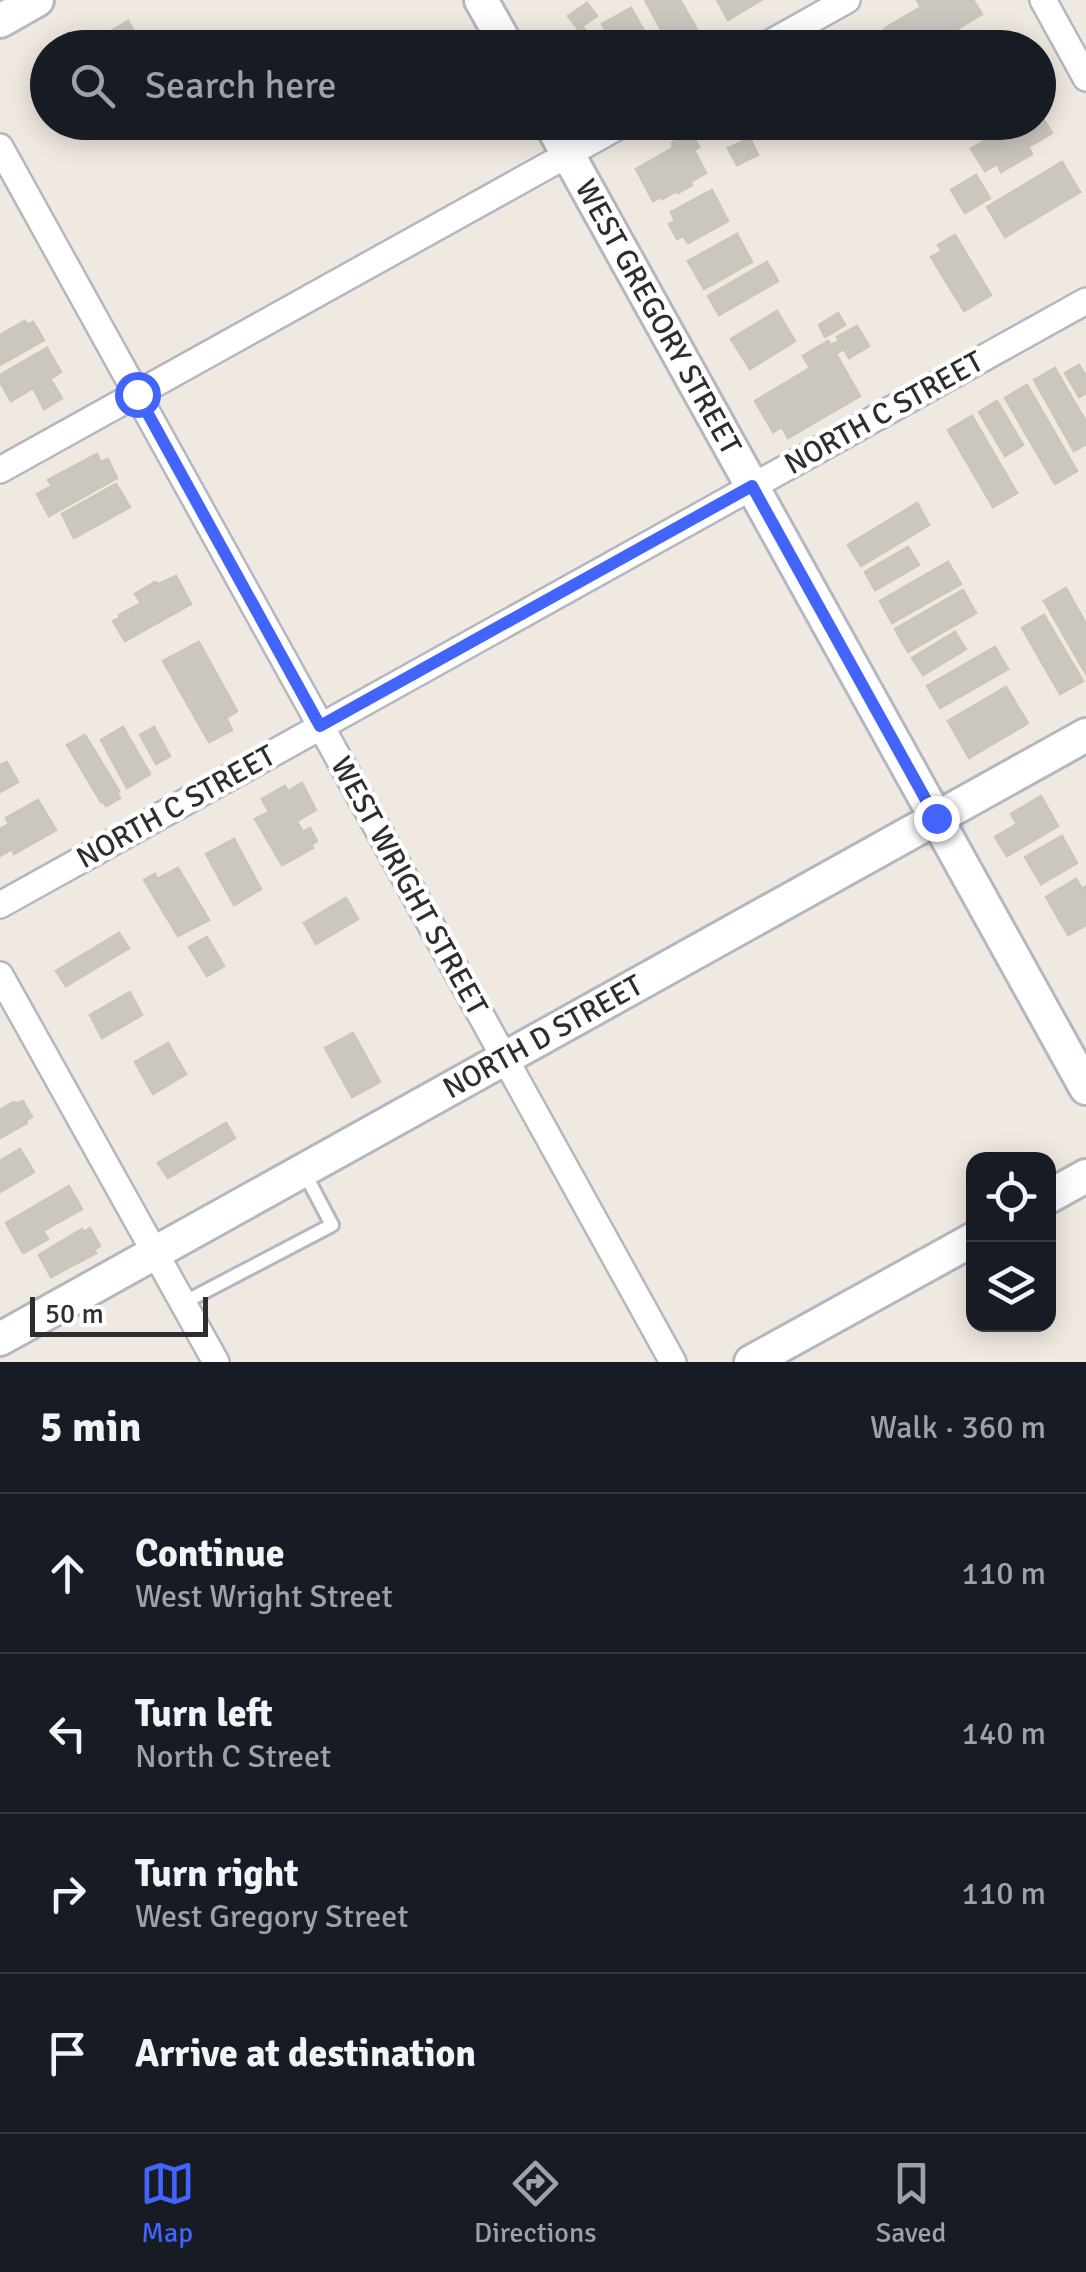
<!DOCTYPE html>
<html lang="en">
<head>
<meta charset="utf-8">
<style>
	body { margin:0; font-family:Signika,sans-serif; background:#242831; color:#f1f3f6 }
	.controls { position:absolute; right:30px; bottom:30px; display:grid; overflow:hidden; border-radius:20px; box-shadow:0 5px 25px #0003 }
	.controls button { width:90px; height:90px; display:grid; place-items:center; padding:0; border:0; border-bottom:2px solid #363941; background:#171b24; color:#f1f3f6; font:50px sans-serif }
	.scale { position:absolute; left:30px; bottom:25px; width:178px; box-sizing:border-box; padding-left:10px; border:5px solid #2e2e2e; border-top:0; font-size:28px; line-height:35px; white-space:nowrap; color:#2e2e2e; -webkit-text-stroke:8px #fff; paint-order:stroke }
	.stop { position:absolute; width:30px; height:30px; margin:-22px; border:8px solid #4264fb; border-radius:50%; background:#fff }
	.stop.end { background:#4264fb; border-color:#fff; box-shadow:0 2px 10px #0008 }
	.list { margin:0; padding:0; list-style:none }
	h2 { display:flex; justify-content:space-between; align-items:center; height:130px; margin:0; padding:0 40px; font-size:42px }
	h2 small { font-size:32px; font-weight:400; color:#9ea1a6 }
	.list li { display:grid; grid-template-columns:65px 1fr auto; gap:30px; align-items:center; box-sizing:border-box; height:160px; padding:0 40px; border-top:2px solid #363941 }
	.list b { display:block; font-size:38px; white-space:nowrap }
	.list p { margin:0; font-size:32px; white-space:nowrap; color:#9ea1a6 }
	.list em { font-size:32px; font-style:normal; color:#9ea1a6 }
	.icon { flex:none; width:55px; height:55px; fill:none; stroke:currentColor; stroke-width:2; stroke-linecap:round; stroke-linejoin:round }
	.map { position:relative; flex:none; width:1086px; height:1362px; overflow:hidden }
	.search { position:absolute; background:#171b24; box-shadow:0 5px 25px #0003; left:30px; right:30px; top:30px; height:110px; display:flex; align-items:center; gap:25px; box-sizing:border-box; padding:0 35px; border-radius:55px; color:#9ea1a6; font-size:38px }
	.sheet { height:770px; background:#171b24 }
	nav { display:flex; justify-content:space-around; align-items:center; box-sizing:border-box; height:140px; border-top:2px solid #363941; background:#171b24; font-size:28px; color:#9ea1a6 }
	nav a { display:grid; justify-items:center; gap:5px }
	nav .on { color:#4264fb }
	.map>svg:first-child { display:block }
	.building { fill:#cbc7bf; stroke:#cbc5ba; stroke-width:2.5 }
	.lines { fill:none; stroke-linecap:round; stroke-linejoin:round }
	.service-casing { stroke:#b4b7c1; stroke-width:18 }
	.minor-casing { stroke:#b4b7c1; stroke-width:30 }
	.tertiary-casing { stroke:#b4b7c1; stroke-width:38 }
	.service { stroke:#fff; stroke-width:12 }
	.minor { stroke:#fff; stroke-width:25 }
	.tertiary { stroke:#fff; stroke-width:32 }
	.route { stroke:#4264fb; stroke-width:12 }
	.labels { text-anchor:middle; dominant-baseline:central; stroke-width:9; stroke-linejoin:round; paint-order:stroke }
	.street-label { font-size:30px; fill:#2e2e2e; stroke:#fff }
</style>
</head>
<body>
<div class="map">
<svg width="1086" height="1362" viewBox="0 0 1086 1362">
	<rect width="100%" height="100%" fill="#efe9e1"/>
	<g class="building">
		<polygon points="645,0 680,0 699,33 671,48"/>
		<polygon points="717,0 761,0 728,20"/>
		<polygon points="917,0 973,0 982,14 926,48 895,48 884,29 921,7"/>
		<polygon points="587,3 597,16 578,29 568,16"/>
		<polygon points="631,8 654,48 616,48 602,24"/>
		<polygon points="128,21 143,48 104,48 99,38"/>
		<polygon points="583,27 595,48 569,48 564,38"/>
		<polygon points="1038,110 1052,133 1028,147 1032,154 1001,172 997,164 985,171 971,149 1015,122 1038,122"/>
		<polygon points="691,132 699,147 694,150 706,173 690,182 692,185 678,193 677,191 662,199 661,197 653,201 636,169 673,148 672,143"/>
		<polygon points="750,138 758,155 737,165 728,148"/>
		<polygon points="1062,162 1080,192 1005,237 987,207"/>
		<polygon points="976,175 990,198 965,213 951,190"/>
		<polygon points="712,190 728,221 688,243 683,236 677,239 669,224 675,221 671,212"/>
		<polygon points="737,234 752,262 704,289 688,261"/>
		<polygon points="955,235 991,295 964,311 931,257 942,251 938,245"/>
		<polygon points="767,262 778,281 719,315 708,296"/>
		<polygon points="777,311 795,341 750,369 731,339"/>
		<polygon points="838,313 845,325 825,337 819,325"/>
		<polygon points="25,321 28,325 33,322 44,340 0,365 0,335"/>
		<polygon points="857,326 869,346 849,358 837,337"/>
		<polygon points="828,341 831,345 837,342 842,350 836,354 860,396 788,438 782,427 773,432 755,401 810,368 803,356"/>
		<polygon points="47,348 61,372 50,379 62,398 44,409 33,388 11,401 0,382 0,375"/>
		<polygon points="1079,365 1086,376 1086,393 1079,397 1065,373"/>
		<polygon points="1055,368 1086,422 1086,444 1074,451 1034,380"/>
		<polygon points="1027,385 1077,471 1055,484 1005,398"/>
		<polygon points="997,401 1023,445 1005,456 979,412"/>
		<polygon points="972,416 1017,493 993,507 948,430"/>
		<polygon points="97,454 101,462 108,459 117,478 49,516 37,494 52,486 48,480"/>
		<polygon points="116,484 130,507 74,538 62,514"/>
		<polygon points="917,503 929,525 861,566 848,545"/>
		<polygon points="908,547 919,565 875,590 865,572"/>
		<polygon points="948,562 961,584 892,623 880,601"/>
		<polygon points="176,576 191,604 125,641 113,621 120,618 119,615 141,603 135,594 155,582 159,584"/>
		<polygon points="1066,588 1086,624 1086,674 1044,601"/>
		<polygon points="963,590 976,613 908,652 895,629"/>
		<polygon points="1044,615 1083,681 1060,694 1022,628"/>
		<polygon points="955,632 966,649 923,675 912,658"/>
		<polygon points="199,642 237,711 226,718 232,730 209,742 163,661"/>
		<polygon points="995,647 1008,669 940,708 927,686"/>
		<polygon points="1006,687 1028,723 969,758 948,721"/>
		<polygon points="123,727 150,774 127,788 101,740"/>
		<polygon points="154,727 170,756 156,764 140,735"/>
		<polygon points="85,735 119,791 117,793 120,798 106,806 103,801 101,802 67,745"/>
		<polygon points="7,762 18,782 0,792 0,765"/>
		<polygon points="302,783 316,810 297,821 303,832 310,828 317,841 311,845 313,848 282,865 255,819 269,812 262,799 285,786 288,791"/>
		<polygon points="1041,796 1058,826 1007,856 995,837 1017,824 1011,814"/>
		<polygon points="38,800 56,830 14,854 12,849 0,856 0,829 9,824 6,818"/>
		<polygon points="1062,836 1077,863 1041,884 1025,857"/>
		<polygon points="234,839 261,889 234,905 206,854"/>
		<polygon points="178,868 209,920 178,936 144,880 155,874 157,879"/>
		<polygon points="1076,879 1082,889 1086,886 1086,925 1068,935 1046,897"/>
		<polygon points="346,898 358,919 316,944 304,923"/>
		<polygon points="119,933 129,948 66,986 56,971"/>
		<polygon points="207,937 224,966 207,976 189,947"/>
		<polygon points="130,992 142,1015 102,1038 90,1015"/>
		<polygon points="353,1033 380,1082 352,1097 325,1048"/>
		<polygon points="168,1043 186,1074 153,1094 135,1062"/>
		<polygon points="23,1101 32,1117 26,1120 27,1123 0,1138 0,1110 14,1102 16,1104"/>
		<polygon points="226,1123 235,1138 168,1178 158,1163"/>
		<polygon points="20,1149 34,1172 0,1192 0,1161"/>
		<polygon points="69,1186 82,1209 43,1231 48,1239 23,1253 6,1223"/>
		<polygon points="90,1228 100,1246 94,1250 96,1253 51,1277 39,1255 82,1229 84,1232"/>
	</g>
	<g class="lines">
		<defs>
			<polyline id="service" points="183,1303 332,1225 304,1172"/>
			<g id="minor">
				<polyline points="1043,0 1086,78"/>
				<polyline points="761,48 847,0"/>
				<polyline points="0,147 673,1362"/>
				<polyline points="0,470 626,122"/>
				<polyline points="0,905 1086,301"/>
				<polyline points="0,975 216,1362"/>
			</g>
			<g id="tertiary">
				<polyline points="481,0 508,48"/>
				<polyline points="0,21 37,0"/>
				<polyline points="550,122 1086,1088"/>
				<polyline points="1048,1197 1086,1176"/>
				<polyline points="0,1339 1086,735"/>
				<polyline points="751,1362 974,1239"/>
			</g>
		</defs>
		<use href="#service" class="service-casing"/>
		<use href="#minor" class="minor-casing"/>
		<use href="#tertiary" class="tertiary-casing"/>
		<use href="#service" class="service"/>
		<use href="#minor" class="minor"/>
		<use href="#tertiary" class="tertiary"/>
	</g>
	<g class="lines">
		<polyline class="route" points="137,394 320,726 752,486 936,818"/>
	</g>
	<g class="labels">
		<g class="street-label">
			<text transform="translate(658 317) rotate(61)">WEST GREGORY STREET</text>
			<text transform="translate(884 413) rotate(-29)">NORTH C STREET</text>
			<text transform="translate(176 807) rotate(-29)">NORTH C STREET</text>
			<text transform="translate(409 886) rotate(61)">WEST WRIGHT STREET</text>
			<text transform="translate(543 1037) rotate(-29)">NORTH D STREET</text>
		</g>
	</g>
</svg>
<div class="controls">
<button><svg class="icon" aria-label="locate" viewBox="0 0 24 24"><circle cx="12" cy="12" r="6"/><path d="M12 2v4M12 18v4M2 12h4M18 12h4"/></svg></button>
<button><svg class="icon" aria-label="layers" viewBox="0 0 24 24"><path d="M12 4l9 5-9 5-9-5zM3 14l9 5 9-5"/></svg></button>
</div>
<div class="scale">50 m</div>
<div class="stop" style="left:137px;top:394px"></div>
<div class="stop end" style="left:936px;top:818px"></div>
<div class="search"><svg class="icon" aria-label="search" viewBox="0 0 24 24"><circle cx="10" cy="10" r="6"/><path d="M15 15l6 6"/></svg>Search here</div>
</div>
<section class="sheet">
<h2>5 min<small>Walk · 360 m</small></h2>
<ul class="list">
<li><svg class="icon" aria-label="ahead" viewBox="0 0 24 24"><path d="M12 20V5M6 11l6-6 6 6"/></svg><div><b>Continue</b><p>West Wright Street</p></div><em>110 m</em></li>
<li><svg class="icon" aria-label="left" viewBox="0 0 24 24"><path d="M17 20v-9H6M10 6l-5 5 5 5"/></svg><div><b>Turn left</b><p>North C Street</p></div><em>140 m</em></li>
<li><svg class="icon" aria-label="right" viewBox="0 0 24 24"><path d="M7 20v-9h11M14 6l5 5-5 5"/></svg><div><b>Turn right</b><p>West Gregory Street</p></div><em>110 m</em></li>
<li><svg class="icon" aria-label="arrive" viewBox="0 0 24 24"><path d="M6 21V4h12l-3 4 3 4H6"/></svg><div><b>Arrive at destination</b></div></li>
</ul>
</section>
<nav>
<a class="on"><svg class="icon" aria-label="map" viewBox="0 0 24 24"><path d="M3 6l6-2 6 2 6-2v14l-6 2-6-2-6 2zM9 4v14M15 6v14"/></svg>Map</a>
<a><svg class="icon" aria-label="directions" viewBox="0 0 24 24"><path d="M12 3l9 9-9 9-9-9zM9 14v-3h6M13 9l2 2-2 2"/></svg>Directions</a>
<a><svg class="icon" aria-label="saved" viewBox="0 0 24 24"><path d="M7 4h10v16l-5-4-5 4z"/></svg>Saved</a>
</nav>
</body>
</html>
